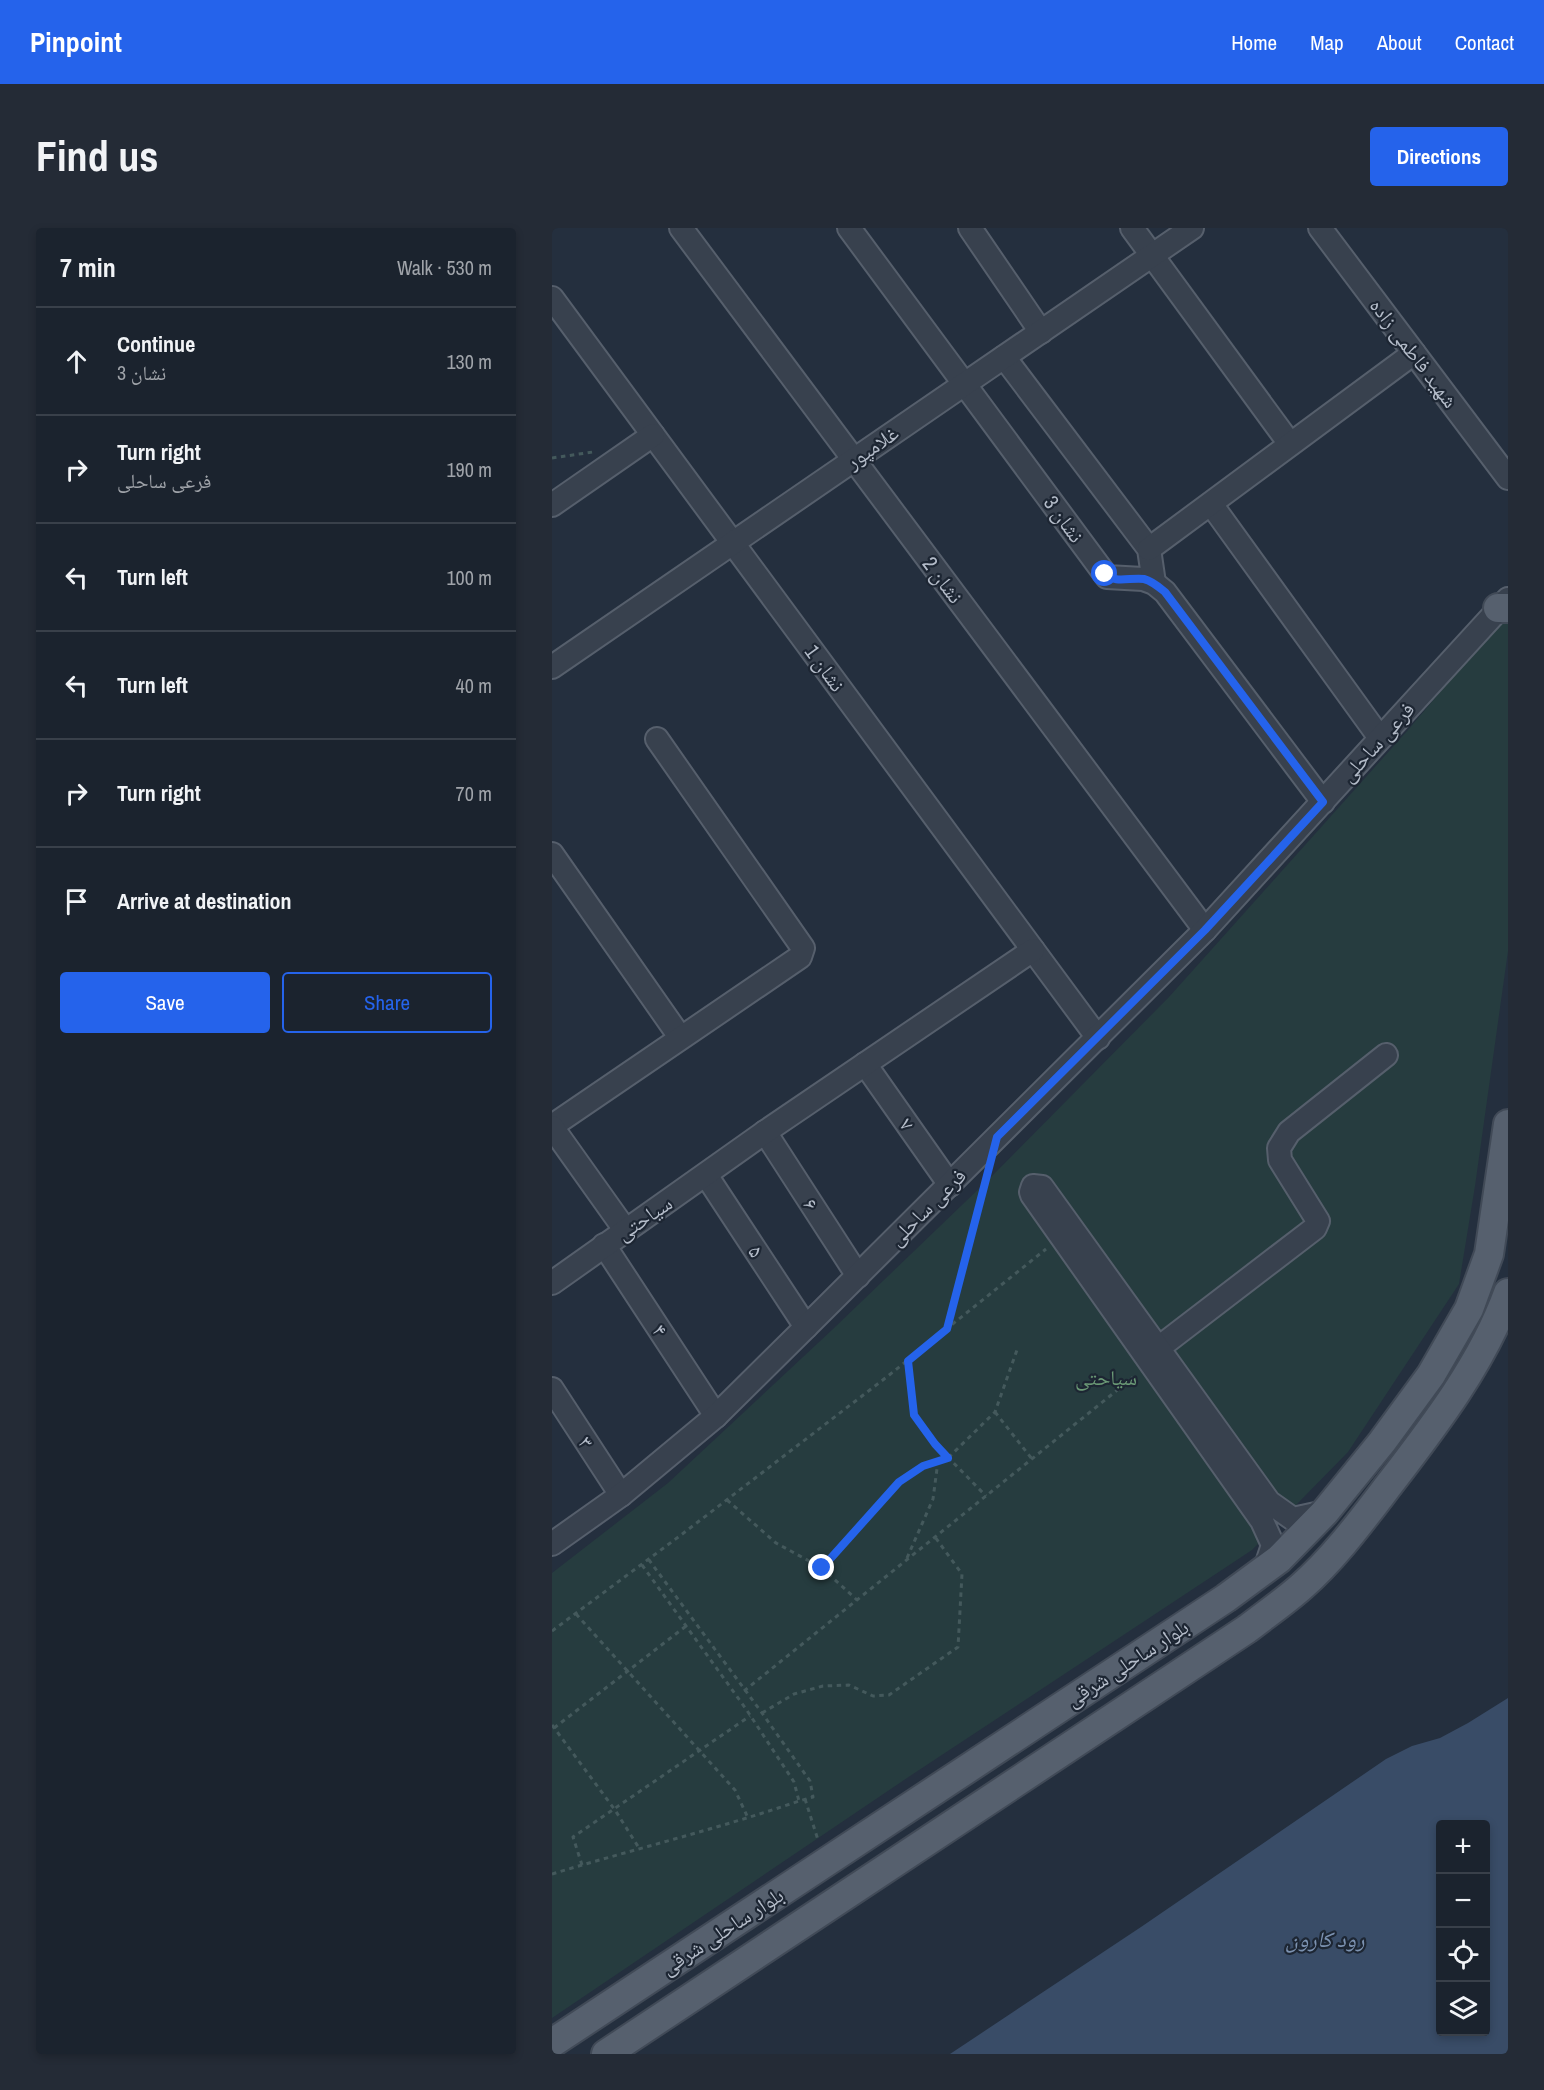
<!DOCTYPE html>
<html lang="en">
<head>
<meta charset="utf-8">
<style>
	body { margin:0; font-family:"Archivo Narrow","Noto Naskh Arabic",sans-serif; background:#242b36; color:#f1f3f6 }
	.controls { position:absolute; right:18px; bottom:18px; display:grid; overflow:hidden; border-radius:6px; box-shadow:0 3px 9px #0003 }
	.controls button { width:54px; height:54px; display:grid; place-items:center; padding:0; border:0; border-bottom:2px solid #39404a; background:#1b232e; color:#f1f3f6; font:30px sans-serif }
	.stop { position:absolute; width:18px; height:18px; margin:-14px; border:4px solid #2563eb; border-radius:50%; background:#fff }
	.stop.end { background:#2563eb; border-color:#fff; box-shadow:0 2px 6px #0008 }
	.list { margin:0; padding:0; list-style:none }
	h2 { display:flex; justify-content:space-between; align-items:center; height:78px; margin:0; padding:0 24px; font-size:26px }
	h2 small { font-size:20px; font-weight:400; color:#a0a4aa }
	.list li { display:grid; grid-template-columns:39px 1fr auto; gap:18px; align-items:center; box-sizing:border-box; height:108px; padding:0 24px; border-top:2px solid #39404a }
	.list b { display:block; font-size:22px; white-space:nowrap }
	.list p { margin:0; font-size:20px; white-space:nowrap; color:#a0a4aa }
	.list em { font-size:20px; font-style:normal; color:#a0a4aa }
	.actions { display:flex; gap:12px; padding:18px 24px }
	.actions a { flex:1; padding:14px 0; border:2px solid #2563eb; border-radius:6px; text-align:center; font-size:21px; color:#2563eb }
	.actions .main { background:#2563eb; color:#fff }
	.icon { flex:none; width:33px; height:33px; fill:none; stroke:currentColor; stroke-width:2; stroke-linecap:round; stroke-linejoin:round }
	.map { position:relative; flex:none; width:956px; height:1826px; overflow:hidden; border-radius:6px }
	header { display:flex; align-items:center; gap:36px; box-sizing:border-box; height:84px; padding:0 30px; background:#2563eb; color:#fff }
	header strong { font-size:28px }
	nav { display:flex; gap:33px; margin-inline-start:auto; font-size:21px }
	.intro { display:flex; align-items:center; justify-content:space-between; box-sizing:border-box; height:144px; padding:0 36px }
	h1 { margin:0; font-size:42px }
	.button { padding:15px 27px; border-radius:6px; background:#2563eb; color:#fff; font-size:21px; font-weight:700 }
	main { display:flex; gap:36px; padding:0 36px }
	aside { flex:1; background:#1b232e; border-radius:6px; box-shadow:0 3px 9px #0003 }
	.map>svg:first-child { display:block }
	.green { fill:#263c3f }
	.water { fill:#394c67; fill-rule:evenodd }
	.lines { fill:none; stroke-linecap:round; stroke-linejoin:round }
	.minor-casing { stroke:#565f6c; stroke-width:26 }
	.major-casing { stroke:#414a57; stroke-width:32 }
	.path { stroke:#44595c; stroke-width:3; stroke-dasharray:4.5 4.5; stroke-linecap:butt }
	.minor { stroke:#38414e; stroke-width:22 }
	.major { stroke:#56606e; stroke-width:28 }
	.route { stroke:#2563eb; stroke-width:8 }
	.labels { text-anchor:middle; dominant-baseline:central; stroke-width:4.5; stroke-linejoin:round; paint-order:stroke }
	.street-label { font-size:21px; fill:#b4bcc9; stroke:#1d2633 }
	.park-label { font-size:21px; fill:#6b9a76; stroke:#1d2633 }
	.water-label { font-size:22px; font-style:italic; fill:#7c92b1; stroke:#1d2633 }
</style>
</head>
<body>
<header>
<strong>Pinpoint</strong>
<nav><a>Home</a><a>Map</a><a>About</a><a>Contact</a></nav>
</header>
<div class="intro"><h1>Find us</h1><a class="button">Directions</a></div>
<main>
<aside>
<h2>7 min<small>Walk · 530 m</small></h2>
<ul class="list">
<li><svg class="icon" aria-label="ahead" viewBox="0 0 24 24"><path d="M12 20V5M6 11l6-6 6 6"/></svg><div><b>Continue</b><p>نشان 3</p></div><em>130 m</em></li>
<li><svg class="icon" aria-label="right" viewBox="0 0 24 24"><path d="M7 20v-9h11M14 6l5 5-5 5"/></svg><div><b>Turn right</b><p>فرعی ساحلی</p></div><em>190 m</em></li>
<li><svg class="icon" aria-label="left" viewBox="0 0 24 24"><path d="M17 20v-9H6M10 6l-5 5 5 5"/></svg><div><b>Turn left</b></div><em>100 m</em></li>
<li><svg class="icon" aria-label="left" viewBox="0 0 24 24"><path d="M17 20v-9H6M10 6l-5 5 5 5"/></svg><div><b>Turn left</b></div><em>40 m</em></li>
<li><svg class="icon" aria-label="right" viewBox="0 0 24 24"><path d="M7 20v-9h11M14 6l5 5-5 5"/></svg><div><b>Turn right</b></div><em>70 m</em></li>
<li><svg class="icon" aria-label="arrive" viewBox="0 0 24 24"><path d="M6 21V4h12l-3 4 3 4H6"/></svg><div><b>Arrive at destination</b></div></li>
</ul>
<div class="actions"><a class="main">Save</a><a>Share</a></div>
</aside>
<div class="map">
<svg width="956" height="1826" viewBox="0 0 956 1826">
	<rect width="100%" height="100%" fill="#242f3e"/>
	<polygon class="green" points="956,384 956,723 923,958 907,1056 796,1224 700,1322 358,1548 0,1790 0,1345 116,1255 281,1101 436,952 617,769 856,502"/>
	<path class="water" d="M956 1470V1826H398L589 1699 834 1531 860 1518 888 1510 916 1495ZM888 1596H933V1804H888Z"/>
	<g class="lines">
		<defs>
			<g id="minor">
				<polyline points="129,0 653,702"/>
				<polyline points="297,0 555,349 591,351 602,355 613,364 771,574"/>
				<polyline points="418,0 489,104"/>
				<polyline points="580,0 738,216"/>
				<polyline points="768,0 956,250"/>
				<polyline points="0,70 546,810"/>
				<polyline points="452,129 597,321 602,355"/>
				<polyline points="659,276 828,510"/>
				<polyline points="0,277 101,207"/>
				<polyline points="597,321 862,125"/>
				<polyline points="0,439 640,0"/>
				<polyline points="0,626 128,809"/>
				<polyline points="313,836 398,957"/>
				<polyline points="0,898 248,729 251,720 105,511"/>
				<polyline points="0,899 74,1003"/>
				<polyline points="213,904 306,1048"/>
				<polyline points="154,947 254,1099"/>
				<polyline points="52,1017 164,1188"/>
				<polyline points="0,1055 213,904 481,722"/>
				<polyline points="596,1128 763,1000 766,993 728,932 727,920 737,904 834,827"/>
				<polyline points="0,1161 69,1267"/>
				<polyline points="0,1316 69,1267 164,1188 254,1099 653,702 956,371"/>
				<polyline points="713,1341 721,1317 710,1293 480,967 479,964 481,958 490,959 717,1274 741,1291 773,1284"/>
			</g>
			<g id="major">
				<polyline points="946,380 956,380"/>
				<polyline points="0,1815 674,1370 727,1331 773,1284 830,1214 879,1147 917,1081 937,1026 956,896"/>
				<path d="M54 1826 695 1401C713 1387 732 1374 749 1359 781 1331 807 1296 833 1262 879 1202 930 1137 956 1065"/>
			</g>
		</defs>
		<use href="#minor" class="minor-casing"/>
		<use href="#major" class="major-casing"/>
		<g class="path">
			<polyline points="0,230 41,224"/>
			<polyline points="395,1099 436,946"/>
			<polyline points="356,1133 362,1187 383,1216 434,1268"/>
			<polyline points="443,1184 480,1231"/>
			<polyline points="175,1272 224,1315 270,1340 305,1372"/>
			<polyline points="355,1330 381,1271 386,1233"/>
			<polyline points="90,1337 194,1481 242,1554 247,1573 261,1569 258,1553 210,1485 97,1332"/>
			<polyline points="270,1340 347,1254 371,1238 396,1230 443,1184 465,1122"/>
			<polyline points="24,1386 183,1562 196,1590"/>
			<polyline points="0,1403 129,1307 336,1148 494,1021"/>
			<polyline points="192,1463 584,1147"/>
			<polyline points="210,1485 242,1466 271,1458 297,1457 321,1468 337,1467 406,1419 410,1346 383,1309"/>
			<polyline points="0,1497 63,1582 87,1620"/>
			<polyline points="2,1500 134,1398"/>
			<polyline points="253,1571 266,1612"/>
			<polyline points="30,1637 21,1609 198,1488"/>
			<path d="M0 1646C82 1621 166 1601 247 1573"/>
		</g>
		<use href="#minor" class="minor"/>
		<use href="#major" class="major"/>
	</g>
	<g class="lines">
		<path class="route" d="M270 1340 347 1254 371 1238 396 1230 383 1216 362 1187 356 1133 395 1101 445 909 653 702 771 574 613 364C607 359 600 353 592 351 579 349 563 356 553 346"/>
	</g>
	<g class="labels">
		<g class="street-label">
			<text transform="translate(862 125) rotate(53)">شهید فاطمی زاده</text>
			<text transform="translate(320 219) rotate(-35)">غلامپور</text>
			<text transform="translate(512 291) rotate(54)">نشان 3</text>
			<text transform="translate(391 352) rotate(53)">نشان 2</text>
			<text transform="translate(273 440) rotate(54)">نشان 1</text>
			<text transform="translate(825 514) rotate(-48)">فرعی ساحلی</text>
			<text transform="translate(355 896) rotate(55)">۷</text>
			<text transform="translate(259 976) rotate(57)">۶</text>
			<text transform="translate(375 979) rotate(-45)">فرعی ساحلی</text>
			<text transform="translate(92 990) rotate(-34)">سیاحتی</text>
			<text transform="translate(204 1023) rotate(57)">۵</text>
			<text transform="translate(108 1102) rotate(57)">۴</text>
			<text transform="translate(34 1214) rotate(57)">۳</text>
			<text transform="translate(575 1435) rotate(-33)">بلوار ساحلی شرقی</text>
			<text transform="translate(170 1703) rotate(-33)">بلوار ساحلی شرقی</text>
		</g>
		<g class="park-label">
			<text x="554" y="1149">سیاحتی</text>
		</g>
		<g class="water-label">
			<text x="773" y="1711">رود کارون</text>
		</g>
	</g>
</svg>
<div class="controls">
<button>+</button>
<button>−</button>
<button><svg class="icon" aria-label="locate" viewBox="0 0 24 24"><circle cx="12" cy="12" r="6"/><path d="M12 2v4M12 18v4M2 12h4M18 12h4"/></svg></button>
<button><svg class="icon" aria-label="layers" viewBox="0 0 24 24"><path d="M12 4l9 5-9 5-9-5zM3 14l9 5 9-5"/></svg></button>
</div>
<div class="stop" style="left:553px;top:346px"></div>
<div class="stop end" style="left:270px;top:1340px"></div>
</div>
</main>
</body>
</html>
